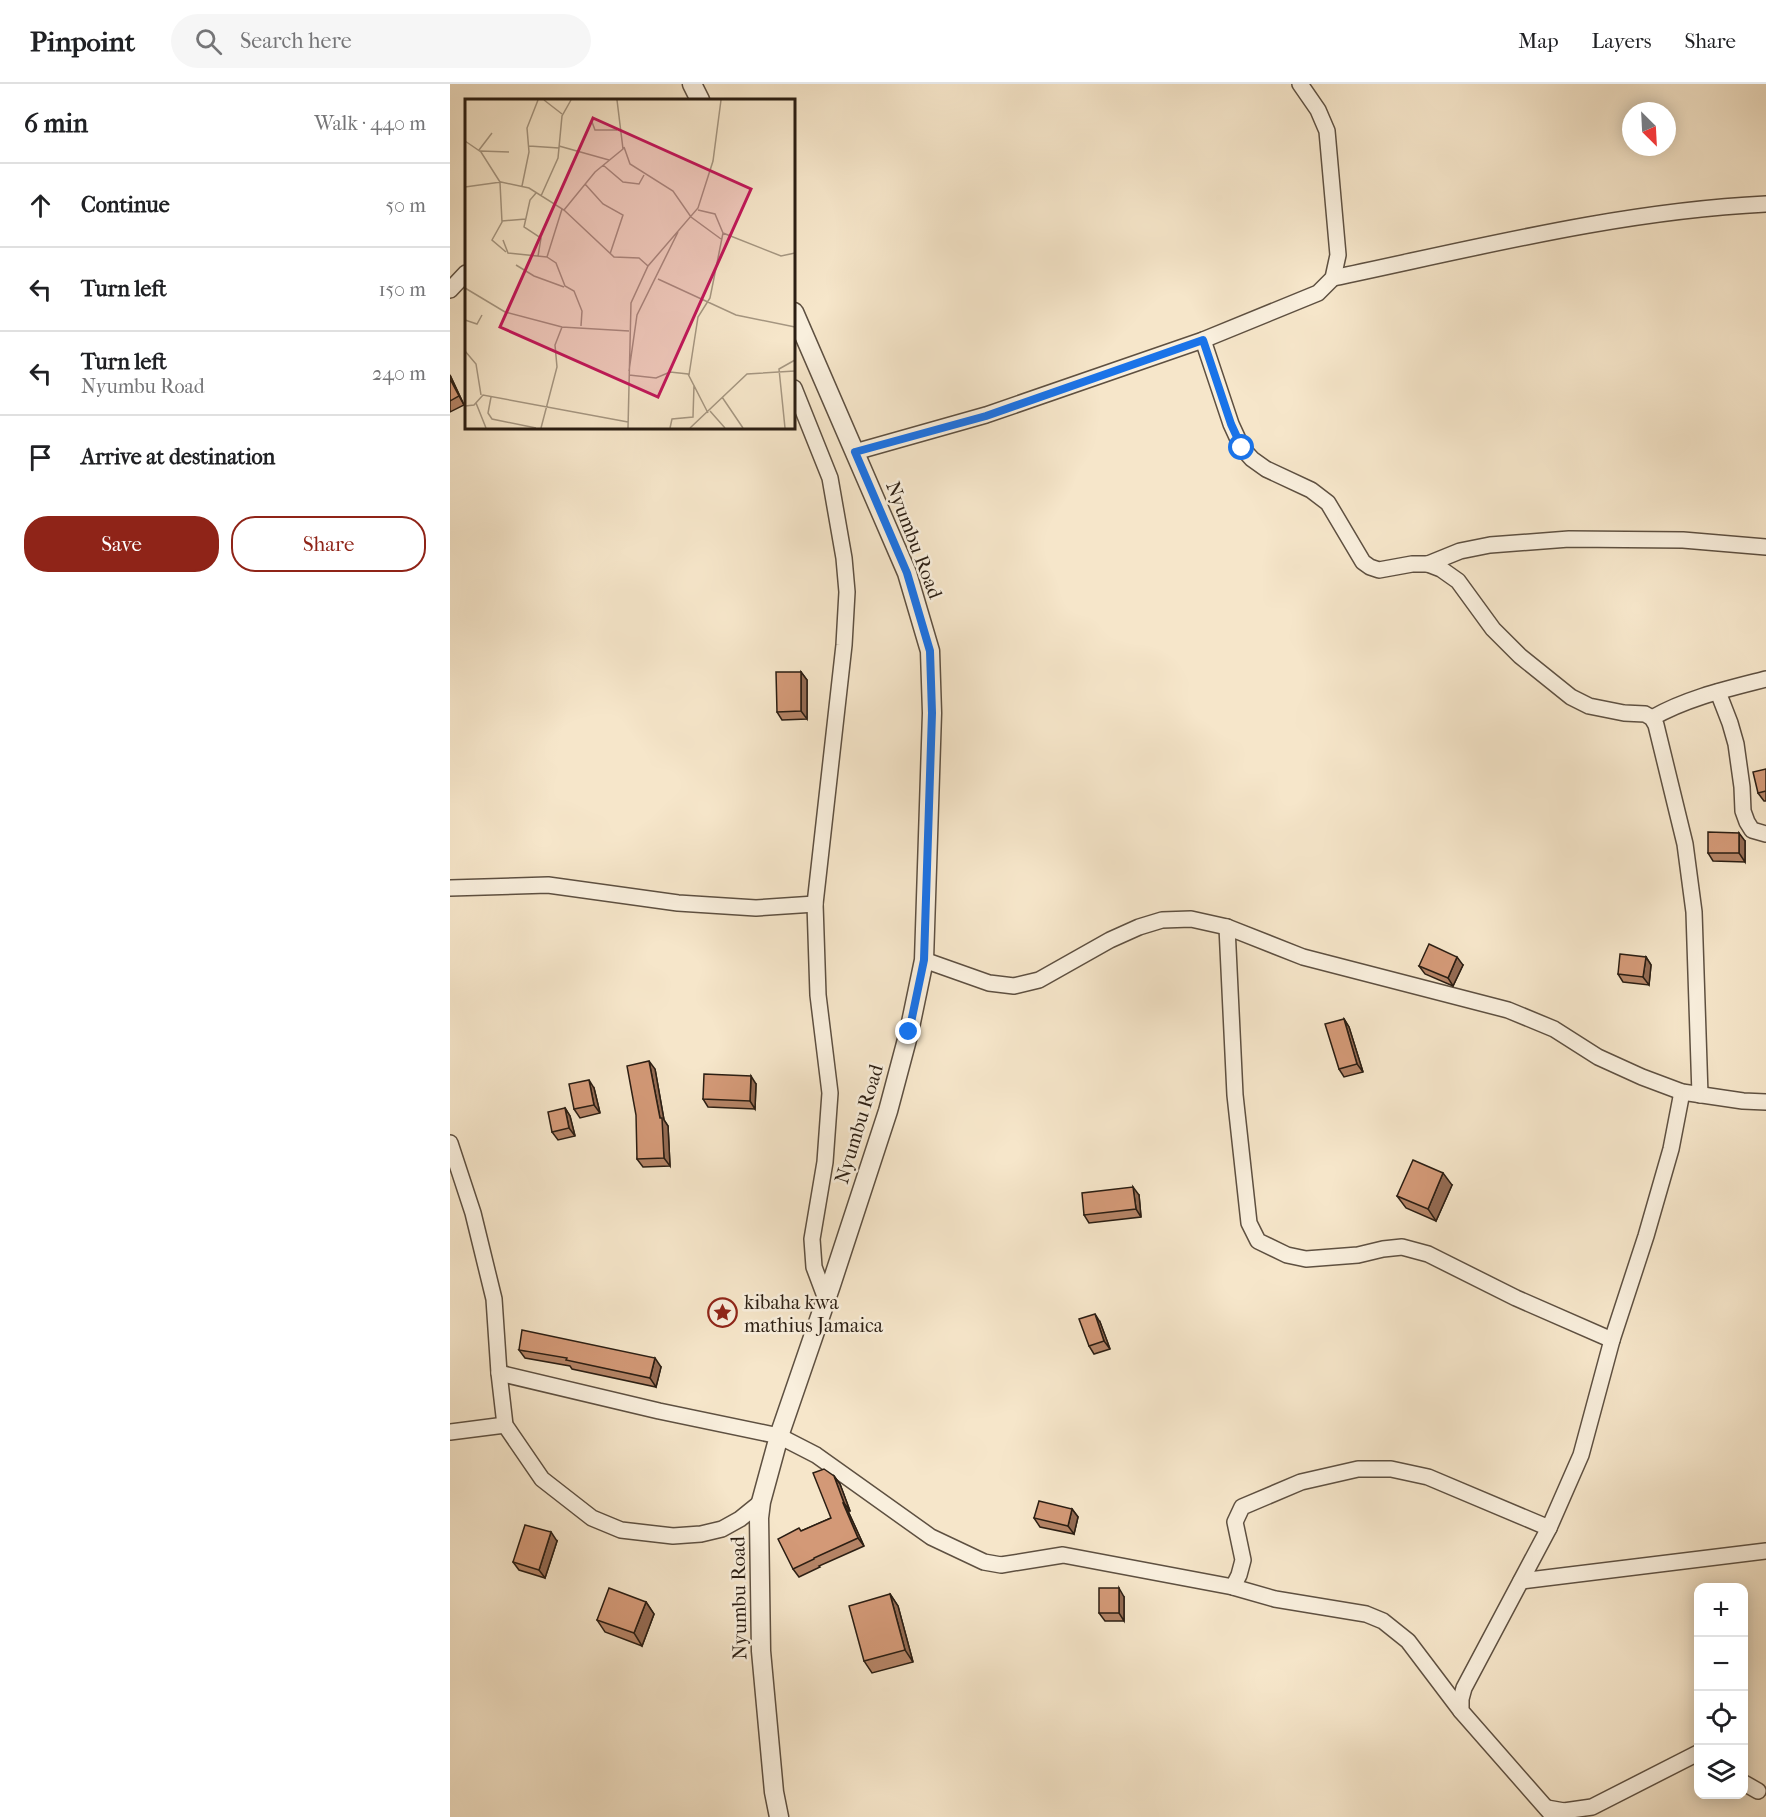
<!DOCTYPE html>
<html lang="en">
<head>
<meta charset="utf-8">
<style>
	body { margin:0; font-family:"IM FELL French Canon",serif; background:#f6f6f6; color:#202124 }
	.controls { position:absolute; right:18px; bottom:18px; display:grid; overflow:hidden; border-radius:12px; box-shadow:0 3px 15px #0003 }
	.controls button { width:54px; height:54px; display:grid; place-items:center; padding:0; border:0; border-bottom:2px solid #e0e0e0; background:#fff; color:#202124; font:30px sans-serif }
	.compass { position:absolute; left:1172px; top:18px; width:54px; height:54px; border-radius:50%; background:#fff; box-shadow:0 3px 15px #0003; rotate:156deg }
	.stop { position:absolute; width:18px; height:18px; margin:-14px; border:4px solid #1a73e8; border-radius:50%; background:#fff }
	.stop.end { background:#1a73e8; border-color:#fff; box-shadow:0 2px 6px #0008 }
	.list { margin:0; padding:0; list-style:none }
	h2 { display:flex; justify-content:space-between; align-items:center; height:78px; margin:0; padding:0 24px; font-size:26px }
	h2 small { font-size:20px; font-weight:400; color:#757577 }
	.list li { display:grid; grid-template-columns:39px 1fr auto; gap:18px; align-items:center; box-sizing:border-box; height:84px; padding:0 24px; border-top:2px solid #e0e0e0 }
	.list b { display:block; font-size:22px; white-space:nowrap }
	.list p { margin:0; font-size:20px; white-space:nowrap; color:#757577 }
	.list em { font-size:20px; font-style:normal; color:#757577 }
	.actions { display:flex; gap:12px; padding:18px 24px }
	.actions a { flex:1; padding:14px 0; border:2px solid #8f2418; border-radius:24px; text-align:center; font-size:21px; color:#8f2418 }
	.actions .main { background:#8f2418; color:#fff }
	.icon { flex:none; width:33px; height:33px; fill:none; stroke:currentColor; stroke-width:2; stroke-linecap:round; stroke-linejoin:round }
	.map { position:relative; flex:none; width:1316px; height:1733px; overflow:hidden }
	header { display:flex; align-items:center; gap:36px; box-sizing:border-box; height:84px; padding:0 30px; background:#fff; border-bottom:2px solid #e0e0e0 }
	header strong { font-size:28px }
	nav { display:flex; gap:33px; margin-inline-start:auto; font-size:21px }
	.search { width:420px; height:54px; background:#f6f6f6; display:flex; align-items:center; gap:15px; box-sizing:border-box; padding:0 21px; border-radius:33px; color:#757577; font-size:22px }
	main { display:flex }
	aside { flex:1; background:#fff }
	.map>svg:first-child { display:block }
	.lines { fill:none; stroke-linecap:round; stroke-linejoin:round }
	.minor-casing { stroke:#5e5041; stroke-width:18 }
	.tertiary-casing { stroke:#5e5041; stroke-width:21 }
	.minor { stroke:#f9efdd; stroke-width:15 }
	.tertiary { stroke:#f9efdd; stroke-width:18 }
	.wall { fill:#b58466; stroke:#2b1e13; stroke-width:1.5 }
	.shaded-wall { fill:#946b53; stroke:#2b1e13; stroke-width:1.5 }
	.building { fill:#d39977; stroke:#2b1e13; stroke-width:1.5 }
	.route { stroke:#1a73e8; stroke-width:8 }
	.labels { text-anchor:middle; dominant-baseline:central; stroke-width:5; stroke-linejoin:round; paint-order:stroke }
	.street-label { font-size:20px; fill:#2b1e13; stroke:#f9efdd }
	.poi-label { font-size:20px; fill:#2b1e13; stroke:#f9efdd; text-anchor:start }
	.inset-road { fill:none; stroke:#a59681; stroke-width:1.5 }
	.view { fill:#c2185b; fill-opacity:0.15; stroke:#c2185b; stroke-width:3 }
	.inset-edge { fill:none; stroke:#2b1e13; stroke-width:3 }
</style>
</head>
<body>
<header>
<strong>Pinpoint</strong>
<div class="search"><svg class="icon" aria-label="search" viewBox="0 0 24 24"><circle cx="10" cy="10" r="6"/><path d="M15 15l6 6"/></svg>Search here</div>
<nav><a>Map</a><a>Layers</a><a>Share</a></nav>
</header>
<main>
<aside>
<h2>6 min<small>Walk · 440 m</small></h2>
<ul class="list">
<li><svg class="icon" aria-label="ahead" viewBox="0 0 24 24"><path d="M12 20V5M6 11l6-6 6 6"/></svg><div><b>Continue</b></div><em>50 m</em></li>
<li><svg class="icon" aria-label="left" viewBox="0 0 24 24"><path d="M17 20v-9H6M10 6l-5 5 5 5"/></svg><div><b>Turn left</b></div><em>150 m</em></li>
<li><svg class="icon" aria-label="left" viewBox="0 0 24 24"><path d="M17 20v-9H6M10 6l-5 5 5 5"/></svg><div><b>Turn left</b><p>Nyumbu Road</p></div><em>240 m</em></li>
<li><svg class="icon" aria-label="arrive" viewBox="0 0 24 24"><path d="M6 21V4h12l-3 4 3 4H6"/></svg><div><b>Arrive at destination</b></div></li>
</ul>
<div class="actions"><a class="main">Save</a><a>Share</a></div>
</aside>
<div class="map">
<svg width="1316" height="1733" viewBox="0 0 1316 1733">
	<rect width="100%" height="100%" fill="#f6e6ca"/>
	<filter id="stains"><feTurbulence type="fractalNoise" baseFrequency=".00333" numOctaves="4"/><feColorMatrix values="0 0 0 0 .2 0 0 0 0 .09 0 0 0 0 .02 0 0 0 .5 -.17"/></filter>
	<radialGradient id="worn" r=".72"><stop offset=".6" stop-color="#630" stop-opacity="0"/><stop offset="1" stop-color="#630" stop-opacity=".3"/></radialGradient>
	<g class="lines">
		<defs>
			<g id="minor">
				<path d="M883 194C1026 164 1170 127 1316 120"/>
				<polyline points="0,206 16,189"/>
				<polyline points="753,256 781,340 792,364 802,375 816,385 861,406 878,419 913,478 920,483 929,486 962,480 978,480 991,485 1008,497 1043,545 1070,572 1121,613 1139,622 1174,629 1195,630 1202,634 1206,641 1235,760 1244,828 1250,1011"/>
				<polyline points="344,304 380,394 394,474 397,508 394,561 365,820 368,911 380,1009 375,1078 362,1155 364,1183 376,1215"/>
				<polyline points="405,368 536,331 753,256 868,209 883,194 888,171 877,47 868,26 850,0"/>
				<polyline points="978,480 1010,467 1040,461 1119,455 1233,456 1316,463"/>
				<polyline points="1268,608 1280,639 1286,660 1292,703 1293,727 1297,738 1302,746 1316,750"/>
				<path d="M1202 634C1237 614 1277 605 1316 595"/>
				<polyline points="0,804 98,801 228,819 306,824 365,820"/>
				<polyline points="777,843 785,1011 799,1139 808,1157 837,1171 856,1175 908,1171 933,1165 952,1163 978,1170 1066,1214 1162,1256"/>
				<polyline points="474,876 539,899 564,902 589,896 660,856 689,843 712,836 741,835 777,843 853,873 1058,926 1104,945 1148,973 1192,993 1232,1008 1293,1017 1316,1018"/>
				<polyline points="0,1059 23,1129 44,1215 49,1289 55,1341 92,1395 142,1434 171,1446 223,1452 251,1450 272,1445 290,1435 311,1418"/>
				<polyline points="49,1289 209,1327 329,1352 366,1371 481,1453 534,1478 551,1481 613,1471 783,1503 825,1515 916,1530 933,1537 958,1557 1011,1627"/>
				<polyline points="0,1348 55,1341"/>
				<polyline points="1071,1497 1316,1467"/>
				<polyline points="783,1503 789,1491 793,1476 785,1438 792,1423 851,1398 908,1385 941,1385 978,1393 1099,1444"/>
				<polyline points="1294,1699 1308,1707"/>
				<polyline points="1097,1724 1114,1727 1142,1723 1248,1669"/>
				<polyline points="1104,1733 1011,1627 1011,1615 1014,1604 1099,1444 1131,1371 1162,1256 1196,1152 1221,1065 1232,1008"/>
			</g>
			<g id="tertiary">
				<polyline points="242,0 250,16"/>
				<polyline points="329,1733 324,1708 311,1567 309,1434 311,1418 329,1352 381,1201 438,1027 459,948 474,876 482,629 480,567 457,489 344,228"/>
			</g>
		</defs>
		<use href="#minor" class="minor-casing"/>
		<use href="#tertiary" class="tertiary-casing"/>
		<use href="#minor" class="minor"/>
		<use href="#tertiary" class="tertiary"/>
	</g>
	<g class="wall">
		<polygon points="0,291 14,321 0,328"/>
		<polygon points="351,588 357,596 357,635 332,636 327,628"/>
		<polygon points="1316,685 1316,717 1314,717 1308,709"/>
		<polygon points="1295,757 1295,778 1263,777 1258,769"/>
		<polygon points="1196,873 1201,881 1199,901 1173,898 1168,890"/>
		<polygon points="1013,881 1003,902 975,890 969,882"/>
		<polygon points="894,935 899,943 913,988 894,993 889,985"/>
		<polygon points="205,985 214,1036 218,1042 220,1082 193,1083 187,1075"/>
		<polygon points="306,1000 305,1025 258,1023 253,1015"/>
		<polygon points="144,1004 150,1029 130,1034 124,1025"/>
		<polygon points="115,1024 120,1032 125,1052 108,1056 102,1048"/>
		<polygon points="1002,1101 986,1137 956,1124 947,1112"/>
		<polygon points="689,1111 691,1133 639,1139 634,1131"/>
		<polygon points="650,1238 660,1265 644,1270 639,1262"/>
		<polygon points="69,1266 211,1283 206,1303 122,1285 120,1282 75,1274"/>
		<polygon points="384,1392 390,1400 400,1427 398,1427 414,1462 369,1482 370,1483 349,1493 343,1485 351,1447 381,1434"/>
		<polygon points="622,1425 628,1433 624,1450 590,1443 584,1434"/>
		<polygon points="107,1457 95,1494 69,1486 63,1478"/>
		<polygon points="440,1510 448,1522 463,1578 422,1589 414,1577"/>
		<polygon points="674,1513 674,1537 655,1537 649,1529"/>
		<polygon points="196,1518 204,1530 192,1562 155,1548 147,1536"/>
	</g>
	<g class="shaded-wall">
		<polygon points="0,291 14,321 9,312 0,295"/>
		<polygon points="351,588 357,596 357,635 351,627"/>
		<polygon points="1289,749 1295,757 1295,778 1289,769"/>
		<polygon points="1007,873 1013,881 1003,902 998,894"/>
		<polygon points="1196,873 1201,881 1199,901 1193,893"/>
		<polygon points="894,935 899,943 913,988 907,980"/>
		<polygon points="199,977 205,985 214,1036 218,1042 220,1082 214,1074 210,1034"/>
		<polygon points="301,992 306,1000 305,1025 300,1017"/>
		<polygon points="139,996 144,1004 150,1029 144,1021"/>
		<polygon points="115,1024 120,1032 125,1052 119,1044"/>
		<polygon points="993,1089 1002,1101 986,1137 978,1125"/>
		<polygon points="683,1103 689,1111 691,1133 686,1125"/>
		<polygon points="645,1230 650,1238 660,1265 654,1257"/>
		<polygon points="205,1274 211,1283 206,1303 200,1294"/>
		<polygon points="384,1392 390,1400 400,1427 394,1419"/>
		<polygon points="393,1419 398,1427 414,1462 408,1454"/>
		<polygon points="622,1425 628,1433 624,1450 618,1442"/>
		<polygon points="101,1448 107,1457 95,1494 89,1486"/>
		<polygon points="669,1504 674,1513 674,1537 669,1529"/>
		<polygon points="440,1510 448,1522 463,1578 455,1566"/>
		<polygon points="196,1518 204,1530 192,1562 184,1549"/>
	</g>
	<g class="building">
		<polygon points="0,295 9,312 0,317"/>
		<polygon points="326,588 351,588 351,627 327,628"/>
		<polygon points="1316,685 1316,707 1308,709 1303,688"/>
		<polygon points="1258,748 1289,749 1289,769 1258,769"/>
		<polygon points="979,860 1007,873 998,894 969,882"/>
		<polygon points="1170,870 1196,873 1193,893 1168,890"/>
		<polygon points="894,935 907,980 889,985 875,940"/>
		<polygon points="199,977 210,1034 212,1034 214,1074 187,1075 186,1031 177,982"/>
		<polygon points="254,990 301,992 300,1017 253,1015"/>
		<polygon points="139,996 144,1021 124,1025 119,1000"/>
		<polygon points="115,1024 119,1044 102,1048 98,1028"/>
		<polygon points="963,1076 993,1089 978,1125 947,1112"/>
		<polygon points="683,1103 686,1125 634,1131 632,1109"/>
		<polygon points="645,1230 654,1257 639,1262 629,1235"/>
		<polygon points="72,1246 205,1274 200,1294 116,1276 117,1274 69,1266"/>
		<polygon points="374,1385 384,1392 394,1419 393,1419 408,1454 364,1474 364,1475 343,1485 328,1455 349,1444 351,1447 381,1434 363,1389"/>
		<polygon points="589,1417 622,1425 618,1442 584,1434"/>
		<polygon points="75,1441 101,1448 89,1486 63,1478"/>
		<polygon points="159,1504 196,1518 184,1549 147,1536"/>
		<rect x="649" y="1504" width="20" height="25"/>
		<polygon points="440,1510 455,1566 414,1577 399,1522"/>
	</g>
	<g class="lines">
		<polyline class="route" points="459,948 474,876 482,629 480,567 457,489 405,368 536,332 753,256 781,340 792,364"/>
	</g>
	<defs>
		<symbol id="sight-ring" viewBox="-11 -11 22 22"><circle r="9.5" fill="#f9efdd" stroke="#8f2418" stroke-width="1.5"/><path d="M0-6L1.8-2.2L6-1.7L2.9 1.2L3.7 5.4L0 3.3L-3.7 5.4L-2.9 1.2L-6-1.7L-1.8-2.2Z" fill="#8f2418"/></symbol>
	</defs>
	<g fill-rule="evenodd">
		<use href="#sight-ring" x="256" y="1212" width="33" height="33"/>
	</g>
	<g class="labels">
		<g class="street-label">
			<text transform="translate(464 456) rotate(69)">Nyumbu Road</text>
			<text transform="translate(409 1040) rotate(-73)">Nyumbu Road</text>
			<text transform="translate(289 1514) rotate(-91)">Nyumbu Road</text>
		</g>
		<g class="poi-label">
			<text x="294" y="1218">kibaha kwa<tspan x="294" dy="23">mathius Jamaica</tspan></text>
		</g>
	</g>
	<g transform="translate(15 15)">
		<rect width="330" height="330" fill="#f6e6ca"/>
		<path class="inset-road" d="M79 1 97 15M127 23 130 31H152M0 42 16 53 35 83M64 47 94 49M94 47 144 61M159 48 165 65 208 92 226 118 256 140M14 51 27 34M15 52 44 53M138 66 158 83 174 85 179 76M35 84 37 123 27 141 41 153M120 85 138 105 158 116 145 155M57 87 64 53 62 29 73 1M0 88 36 83 64 89 99 111 149 158 174 159 183 167M71 94 65 101 59 128 76 139 73 157M76 97 93 59 97 17 106 1M97 110 82 158 91 164 100 187 109 192 117 212 116 227M99 111 130 73 158 50 152 1M37 122 61 120M258 134 316 157 330 154M38 141 43 154 82 158M51 166 69 177 99 188M193 180 271 216 330 228M0 189 40 213 97 228M0 221 12 225 17 216M0 252 11 265 16 296M164 272 172 216 213 133M164 276 191 279 205 273 223 275 243 314M224 276 233 218 245 199 258 134 250 115 233 111M26 298 23 314 27 320 71 329M257 298 278 329M11 304 21 329M0 307 9 306 18 296 163 323M245 312 260 329M76 329 92 268 90 246 97 228 164 232M163 329 166 204 183 167 233 109 248 62 256 1M205 329 207 320 228 318 229 286M225 329 282 275 330 272M320 329 314 270 330 261"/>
		<path class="view" d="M128 19 286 90 193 298 35 228Z"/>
		<rect width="330" height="330" class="inset-edge"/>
	</g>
	<rect width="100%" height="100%" filter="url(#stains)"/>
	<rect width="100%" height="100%" fill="url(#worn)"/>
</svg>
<div class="controls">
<button>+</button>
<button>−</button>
<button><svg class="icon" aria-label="locate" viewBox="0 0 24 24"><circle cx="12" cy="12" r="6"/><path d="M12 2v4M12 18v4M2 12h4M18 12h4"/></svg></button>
<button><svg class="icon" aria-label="layers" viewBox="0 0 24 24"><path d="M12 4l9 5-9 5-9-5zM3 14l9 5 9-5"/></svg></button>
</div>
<svg class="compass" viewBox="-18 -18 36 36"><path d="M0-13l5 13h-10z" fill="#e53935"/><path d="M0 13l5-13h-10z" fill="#757577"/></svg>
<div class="stop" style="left:792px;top:364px"></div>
<div class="stop end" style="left:459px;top:948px"></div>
</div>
</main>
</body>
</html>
